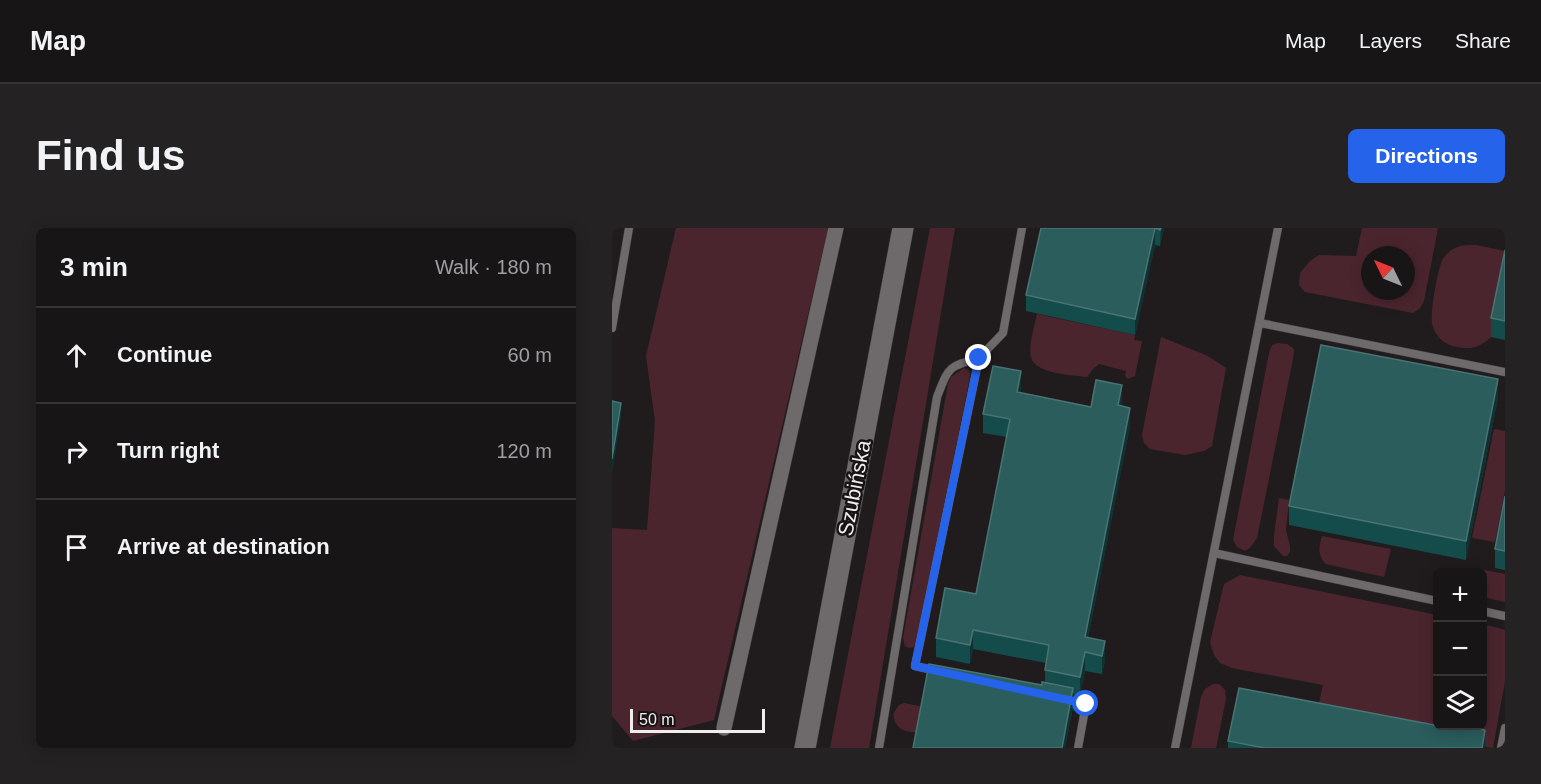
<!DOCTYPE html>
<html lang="en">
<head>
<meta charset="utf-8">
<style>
	body { margin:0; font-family:Arial,sans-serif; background:#252223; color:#f1f3f6 }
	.controls { position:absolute; right:18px; bottom:18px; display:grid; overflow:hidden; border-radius:9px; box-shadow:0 3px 15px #0003 }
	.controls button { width:54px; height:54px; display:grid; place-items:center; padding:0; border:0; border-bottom:2px solid #363435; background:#181516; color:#f1f3f6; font:30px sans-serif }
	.compass { position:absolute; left:749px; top:18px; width:54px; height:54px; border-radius:50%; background:#181516; box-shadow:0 3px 15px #0003; rotate:313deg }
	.scale { position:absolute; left:18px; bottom:15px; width:135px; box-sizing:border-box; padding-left:6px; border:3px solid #f0eded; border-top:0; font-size:16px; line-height:21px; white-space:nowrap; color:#f0eded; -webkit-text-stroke:4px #171314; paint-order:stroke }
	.stop { position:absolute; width:18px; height:18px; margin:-14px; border:4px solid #2563eb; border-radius:50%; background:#fff }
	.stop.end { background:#2563eb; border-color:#fff; box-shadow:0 2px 6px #0008 }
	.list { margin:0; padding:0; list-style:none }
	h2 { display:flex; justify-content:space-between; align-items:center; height:78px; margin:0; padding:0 24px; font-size:26px }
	h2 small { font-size:20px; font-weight:400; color:#9f9fa1 }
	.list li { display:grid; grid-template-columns:39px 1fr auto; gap:18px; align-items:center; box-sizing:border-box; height:96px; padding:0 24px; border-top:2px solid #363435 }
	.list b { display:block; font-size:22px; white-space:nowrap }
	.list em { font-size:20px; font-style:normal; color:#9f9fa1 }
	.icon { flex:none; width:33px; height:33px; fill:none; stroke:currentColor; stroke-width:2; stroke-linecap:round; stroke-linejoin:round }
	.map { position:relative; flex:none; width:893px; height:520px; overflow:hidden; border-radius:9px }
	header { display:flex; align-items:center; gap:36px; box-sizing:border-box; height:84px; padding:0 30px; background:#181516; border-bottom:2px solid #363435 }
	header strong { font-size:28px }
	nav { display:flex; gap:33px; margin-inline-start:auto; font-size:21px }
	.intro { display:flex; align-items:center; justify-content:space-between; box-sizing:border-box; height:144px; padding:0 36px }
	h1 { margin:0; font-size:42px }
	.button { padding:15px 27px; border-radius:9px; background:#2563eb; color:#fff; font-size:21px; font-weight:700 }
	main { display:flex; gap:36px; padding:0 36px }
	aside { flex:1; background:#181516; border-radius:9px; box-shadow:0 3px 15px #0003 }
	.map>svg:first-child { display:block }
	.green { fill:#4b252e; fill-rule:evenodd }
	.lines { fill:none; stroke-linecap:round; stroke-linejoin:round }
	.lane-casing { stroke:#3d3a3a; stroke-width:9 }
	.street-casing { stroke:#3d3a3a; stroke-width:16 }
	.secondary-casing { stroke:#3d3a3a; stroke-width:22 }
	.lane { stroke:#6e696a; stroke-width:8 }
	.street { stroke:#6e696a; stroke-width:15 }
	.secondary { stroke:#6e696a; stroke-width:21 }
	.wall { fill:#144b4b }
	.shaded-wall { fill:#0f3131 }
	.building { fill:#2b5d5d; stroke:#4a7373; stroke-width:1.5 }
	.route { stroke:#2563eb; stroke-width:8 }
	.labels { text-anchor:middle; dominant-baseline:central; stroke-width:5; stroke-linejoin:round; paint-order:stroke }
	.street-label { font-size:21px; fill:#f0eded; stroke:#171314 }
</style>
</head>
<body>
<header>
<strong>Map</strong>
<nav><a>Map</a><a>Layers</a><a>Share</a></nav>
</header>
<div class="intro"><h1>Find us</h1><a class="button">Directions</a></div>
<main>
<aside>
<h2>3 min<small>Walk · 180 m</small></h2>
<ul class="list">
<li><svg class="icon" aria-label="ahead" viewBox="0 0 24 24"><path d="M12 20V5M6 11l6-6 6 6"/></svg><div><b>Continue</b></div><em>60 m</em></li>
<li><svg class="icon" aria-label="right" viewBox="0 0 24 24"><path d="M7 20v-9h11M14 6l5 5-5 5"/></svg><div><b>Turn right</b></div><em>120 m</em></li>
<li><svg class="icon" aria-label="arrive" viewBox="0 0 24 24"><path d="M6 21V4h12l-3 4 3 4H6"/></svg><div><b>Arrive at destination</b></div></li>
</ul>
</aside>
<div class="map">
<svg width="893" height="520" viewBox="0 0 893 520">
	<rect width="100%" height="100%" fill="#201c1d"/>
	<g class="green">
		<polygon points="64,0 216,0 102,492 21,513 0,488 0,300 35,302 43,193 34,128"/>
		<polygon points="318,0 343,0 257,520 218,520"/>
		<path d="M750 0H826L812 73 808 80 801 85 693 64 687 57 688 45 698 33 707 27 744 28ZM758 27H794V63H758Z"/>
		<path d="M864 17 893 23V41L879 109C868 119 860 122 845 119 833 117 822 108 820 95 818 86 826 38 831 31 833 27 838 23 841 21 848 17 856 17 864 17Z"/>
		<path d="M425 86 523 107 522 112 530 113 523 148 516 151 513 148 514 143 487 136 481 141 475 149C460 147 423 146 419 129 416 118 423 97 425 86Z"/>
		<polygon points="549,109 596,128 614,140 600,218 592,223 573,227 538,221 532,215 530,207"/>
		<polygon points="666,115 675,116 682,121 681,131 645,310 638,320 633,323 625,319 621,312 657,125 660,117"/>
		<polygon points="352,140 357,142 358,147 355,164 304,415 302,419 297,420 293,418 291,410 336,156 339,149"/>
		<polygon points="882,201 893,203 893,262 883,314 860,310"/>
		<polygon points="667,270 677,272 674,302 678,318 678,324 675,328 671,328 662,318 662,308"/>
		<path d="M710 308 779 321 772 349 714 336C705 327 707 319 710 308Z"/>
		<polygon points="862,340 893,346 893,374 871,369 870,344 861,344"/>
		<polygon points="628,347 825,387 825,497 870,497 871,396 893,402 893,453 881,520 704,488 711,457 620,440 608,435 602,427 598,414 612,356"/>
		<polygon points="601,456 607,456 613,462 614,471 604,520 579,520 589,469 593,461"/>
		<path d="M292 475 312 479 307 505C292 503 284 503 281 486L287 477Z"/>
	</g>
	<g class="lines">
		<defs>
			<g id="lane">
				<polyline points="648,95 893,144"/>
				<polyline points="0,100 17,0"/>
				<polyline points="602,325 825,373"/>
				<polyline points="870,383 893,388"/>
				<polyline points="326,443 303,438 367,130 391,105 410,0"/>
				<polyline points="452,471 474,476 466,520"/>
				<path d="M267 520 325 169C337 139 335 139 367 130"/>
				<polyline points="563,520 666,0"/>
				<polyline points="889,520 893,500"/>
			</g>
			<polyline id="street" points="112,500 224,0"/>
			<polyline id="secondary" points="193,520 291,0"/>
		</defs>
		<use href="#lane" class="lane-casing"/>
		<use href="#street" class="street-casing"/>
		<use href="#secondary" class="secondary-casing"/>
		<use href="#lane" class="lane"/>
		<use href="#street" class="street"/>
		<use href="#secondary" class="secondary"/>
	</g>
	<g class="wall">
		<polygon points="429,0 552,0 548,18 543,17 523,107 414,83 414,67"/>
		<polygon points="893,22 893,112 879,109 879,90"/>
		<polygon points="409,162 408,165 479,179 510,176 509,178 518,198 476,410 493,432 490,446 473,443 468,468 461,466 461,479 453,520 301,520 430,457 433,454 433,442 434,435 361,421 358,436 324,429 324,410 364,366 395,209 371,205 371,186"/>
		<polygon points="886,170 854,332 677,297 677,278"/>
		<polygon points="893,268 893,342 883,340 883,321"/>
		<polygon points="616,513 873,520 616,520"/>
	</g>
	<g class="shaded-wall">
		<polygon points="543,0 543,17 523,107 523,91"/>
		<polygon points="549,0 552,0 548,18"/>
		<polygon points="409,143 409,162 405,183 405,164"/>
		<polygon points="886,151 886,170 854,332 854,313"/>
		<polygon points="510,157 510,176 506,196 506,177"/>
		<polygon points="9,175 9,190 0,246 0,231"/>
		<polygon points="518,180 518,198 473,424 473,443 468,468 468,449 473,409"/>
		<polygon points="361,402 361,421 358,436 358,417"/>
		<polygon points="493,413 493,432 490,446 490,428"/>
		<polygon points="461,460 461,479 453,520 450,520"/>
		<polygon points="873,502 873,520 870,520"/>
	</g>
	<g class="building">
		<polygon points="429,0 549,0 548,2 543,0 523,91 414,67"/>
		<polygon points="893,22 893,93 879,90"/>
		<polygon points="709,117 886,151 854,313 677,278"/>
		<polygon points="381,138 409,143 405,164 479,179 484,152 510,157 506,177 518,180 473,409 493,413 490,428 473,424 468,449 433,442 437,417 361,402 358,417 324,410 333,360 364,366 398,191 371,186"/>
		<polygon points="0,173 9,175 0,231"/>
		<polygon points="893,268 893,323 883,321"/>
		<polygon points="317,436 430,457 430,454 461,460 450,520 301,520"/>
		<polygon points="627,460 838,500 839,498 849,498 873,502 870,520 653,520 616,513"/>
	</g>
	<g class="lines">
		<polyline class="route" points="367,130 303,438 474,476"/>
	</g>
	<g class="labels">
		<g class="street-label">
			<text transform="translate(242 260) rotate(-79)">Szubińska</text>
		</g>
	</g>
</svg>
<div class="controls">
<button>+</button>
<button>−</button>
<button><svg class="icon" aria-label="layers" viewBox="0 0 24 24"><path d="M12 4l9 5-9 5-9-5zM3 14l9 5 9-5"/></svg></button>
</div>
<svg class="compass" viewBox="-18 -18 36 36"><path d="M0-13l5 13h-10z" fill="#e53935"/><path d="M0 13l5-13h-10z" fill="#9f9fa1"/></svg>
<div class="scale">50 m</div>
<div class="stop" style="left:474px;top:476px"></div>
<div class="stop end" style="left:367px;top:130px"></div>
</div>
</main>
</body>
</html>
